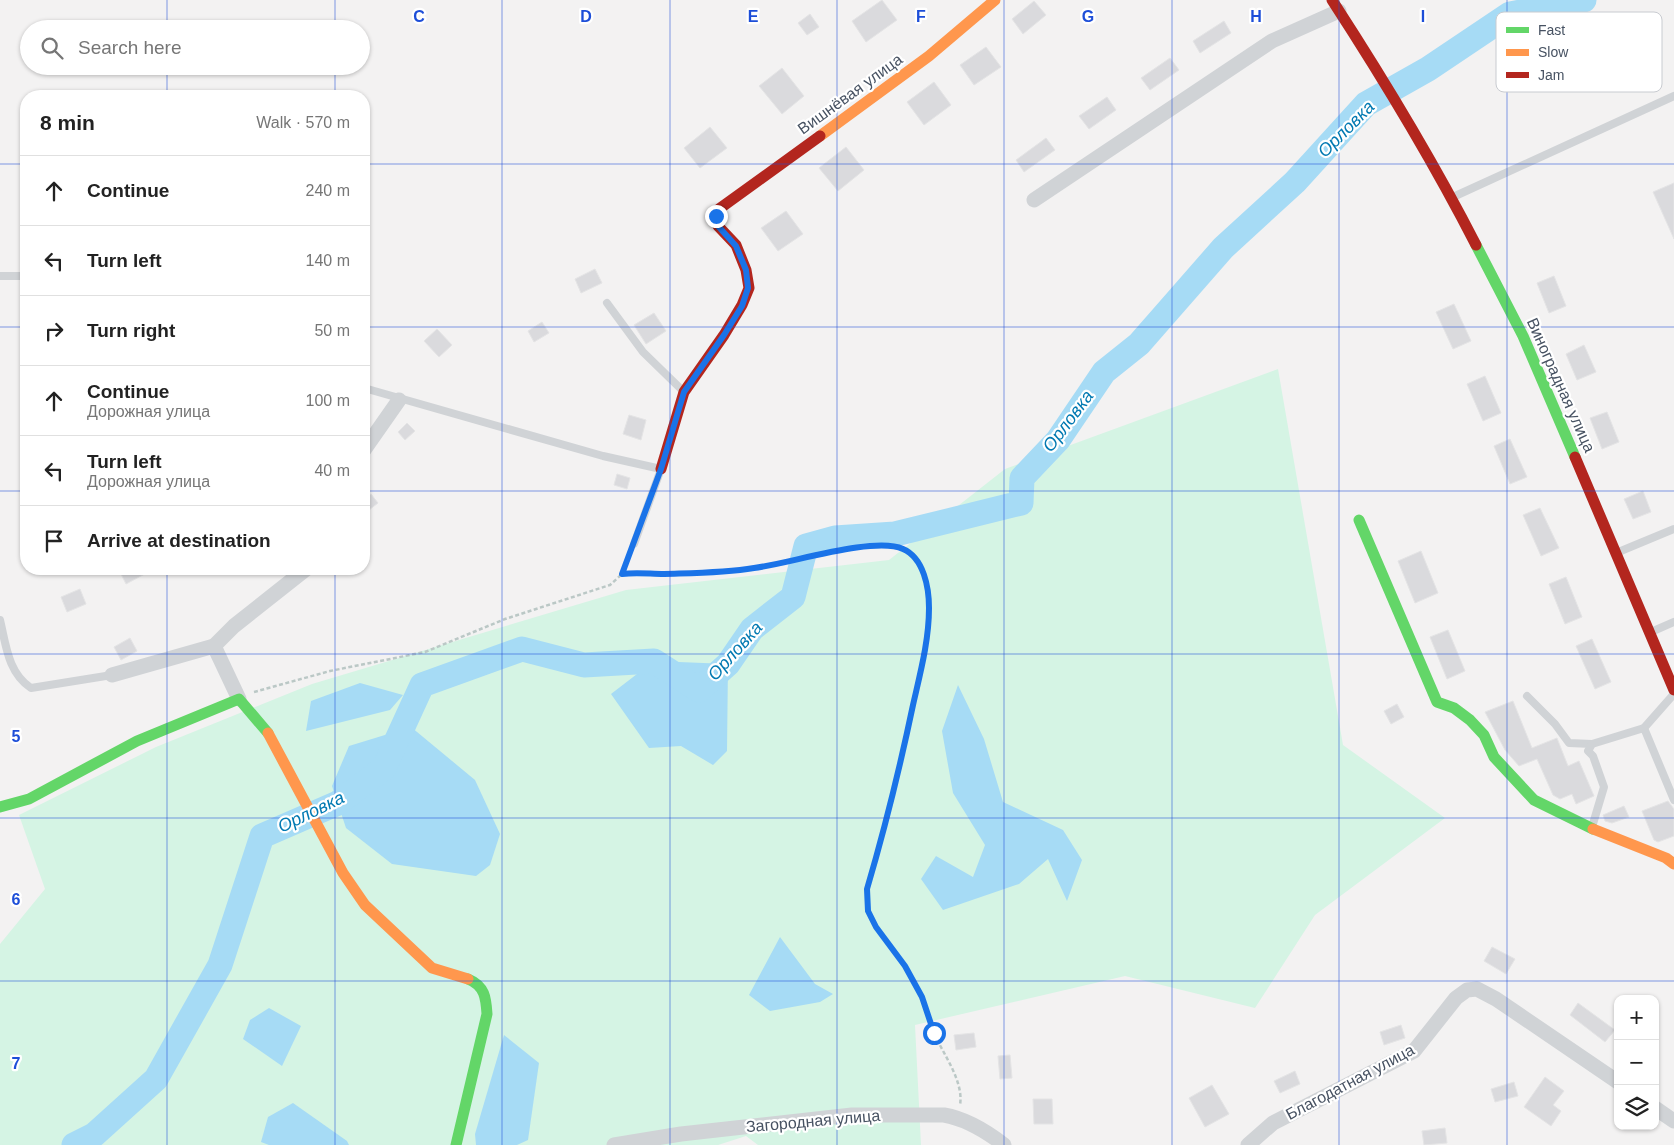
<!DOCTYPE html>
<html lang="en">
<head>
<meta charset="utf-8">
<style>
	body { margin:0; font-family:Helvetica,sans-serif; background:#f2f2f2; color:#222 }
	.controls { position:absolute; right:15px; bottom:15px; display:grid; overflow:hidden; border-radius:10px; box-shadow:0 1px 4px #0004 }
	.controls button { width:45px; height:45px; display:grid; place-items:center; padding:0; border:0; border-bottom:1px solid #e0e0e0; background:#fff; color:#222; font:25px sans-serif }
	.stop { position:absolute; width:15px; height:15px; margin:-11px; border:4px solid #1a73e8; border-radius:50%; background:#fff }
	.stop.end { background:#1a73e8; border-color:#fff; box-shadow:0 1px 5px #0008 }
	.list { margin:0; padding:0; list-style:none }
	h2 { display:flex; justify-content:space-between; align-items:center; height:65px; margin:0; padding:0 20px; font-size:21px }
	h2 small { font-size:16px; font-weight:400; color:#767676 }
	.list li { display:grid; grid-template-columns:32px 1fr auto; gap:15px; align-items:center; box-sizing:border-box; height:70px; padding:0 20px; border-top:1px solid #e0e0e0 }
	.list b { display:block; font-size:19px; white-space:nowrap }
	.list p { margin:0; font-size:16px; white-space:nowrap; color:#767676 }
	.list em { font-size:16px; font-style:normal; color:#767676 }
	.icon { flex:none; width:28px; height:28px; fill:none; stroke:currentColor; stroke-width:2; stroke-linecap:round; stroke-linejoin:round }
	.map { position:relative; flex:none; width:1674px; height:1145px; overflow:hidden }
	.search { position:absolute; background:#fff; box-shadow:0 1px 4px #0004; left:20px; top:20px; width:350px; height:55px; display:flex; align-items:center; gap:12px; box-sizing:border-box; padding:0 18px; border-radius:28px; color:#767676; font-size:19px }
	.panel { position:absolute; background:#fff; box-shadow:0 1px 4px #0004; left:20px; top:90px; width:350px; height:485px; border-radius:20px }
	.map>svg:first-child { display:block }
	.green { fill:#d5f4e4 }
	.water { fill:#a6dbf5 }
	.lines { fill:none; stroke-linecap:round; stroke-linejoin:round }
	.river { stroke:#a6dbf5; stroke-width:25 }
	.building { fill:#dadadd; stroke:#e4e4e5 }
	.path { stroke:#bbc8c6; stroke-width:2.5; stroke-dasharray:4 2.5; stroke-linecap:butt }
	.lane { stroke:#d0d3d6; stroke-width:8 }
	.street { stroke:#d0d3d6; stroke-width:15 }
	.fast { stroke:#63d668; stroke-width:11 }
	.slow { stroke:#ff974d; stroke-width:11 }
	.jam { stroke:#b3261e; stroke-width:11 }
	.route { stroke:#1a73e8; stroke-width:6 }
	.grid { fill:none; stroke:#1d4ed8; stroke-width:1; stroke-opacity:0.55 }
	.labels { text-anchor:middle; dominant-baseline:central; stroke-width:4.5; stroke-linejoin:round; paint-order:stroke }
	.street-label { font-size:16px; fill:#475262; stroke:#fff }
	.water-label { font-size:18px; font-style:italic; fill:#0179b2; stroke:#fff }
	.key { fill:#fff; stroke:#c8cbd0; stroke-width:1 }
	.key-label { font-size:14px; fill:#475262 }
	.grid-label { font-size:16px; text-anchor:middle; font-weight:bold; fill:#1d4ed8; stroke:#fff; stroke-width:4.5; stroke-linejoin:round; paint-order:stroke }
</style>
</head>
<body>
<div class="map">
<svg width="1674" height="1145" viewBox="0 0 1674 1145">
	<rect width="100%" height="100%" fill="#f3f2f2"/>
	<polygon class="green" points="1278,369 1343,745 1445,818 1315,915 1255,1008 1125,976 915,1025 921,1145 758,1145 746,1136 718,1145 0,1145 0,944 45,889 19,815 156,747 312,684 626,590 889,560 1005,469"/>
	<g class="water">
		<polygon points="654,661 728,664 727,751 713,765 681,746 649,748 611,694"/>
		<polygon points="360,683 403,695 390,710 306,731 311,701"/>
		<polygon points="958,685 984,739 1003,802 1063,830 1082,860 1067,901 1048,859 1019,884 943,910 921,879 936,856 973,877 985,845 953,793 942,731"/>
		<polygon points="411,727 475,780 500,834 490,865 476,876 392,864 346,828 332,786 349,746"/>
		<polygon points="780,937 815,984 833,994 820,1002 770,1011 749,995"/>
		<polygon points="269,1008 301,1026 282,1066 243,1039 250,1020"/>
		<polygon points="504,1035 539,1063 528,1140 517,1145 476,1145 475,1134"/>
		<polygon points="293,1103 347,1141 349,1145 269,1145 261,1142 268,1117"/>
	</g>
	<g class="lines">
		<polyline class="river" points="74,1145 94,1135 156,1079 220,965 262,836 338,803 384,768 422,685 522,649 584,665 654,661 699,690 728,664 752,629 793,597 806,546 835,538 895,534 1021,503 1022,478 1058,440 1104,372 1139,344 1223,248 1295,182 1366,104 1428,69 1510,14 1584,0"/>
	</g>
	<g class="building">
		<polygon points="882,0 897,20 866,42 852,21"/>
		<polygon points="1034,1 1046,15 1023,34 1012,19"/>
		<polygon points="810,14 819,27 807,35 798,23"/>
		<polygon points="1224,21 1231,33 1200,53 1193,41"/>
		<polygon points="986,47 1001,67 974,85 960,65"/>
		<polygon points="1170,58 1179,70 1150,90 1141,78"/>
		<polygon points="782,68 804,96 782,114 759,86"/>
		<polygon points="934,82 951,105 924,125 907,102"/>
		<polygon points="1107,97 1116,110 1089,129 1079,116"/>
		<polygon points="710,127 727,148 700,168 684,148"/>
		<polygon points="1046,138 1055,150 1024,172 1016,160"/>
		<polygon points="846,147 864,170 838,191 819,168"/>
		<polygon points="1674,183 1674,239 1653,192"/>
		<polygon points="786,211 803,234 778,251 761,228"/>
		<polygon points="595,269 602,283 581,293 575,279"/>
		<polygon points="1554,276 1566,306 1549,313 1537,283"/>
		<polygon points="1454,304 1471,341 1453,349 1436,312"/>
		<polygon points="654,313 666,331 646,344 634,325"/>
		<polygon points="542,322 549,333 534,342 528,331"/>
		<polygon points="437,329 452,345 439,357 424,341"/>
		<polygon points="1584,345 1596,372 1577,380 1566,354"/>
		<polygon points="1485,376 1501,413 1483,421 1467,384"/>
		<polygon points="1607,412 1619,442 1602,449 1590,418"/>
		<polygon points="629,415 646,420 641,440 623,434"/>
		<polygon points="407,423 415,431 405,440 398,432"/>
		<polygon points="1510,439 1527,477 1510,484 1494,446"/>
		<polygon points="617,474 630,478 627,489 614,485"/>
		<polygon points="1643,491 1651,512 1633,519 1624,499"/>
		<polygon points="371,494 378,503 364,514 364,499"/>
		<polygon points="1540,508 1559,548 1541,556 1523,515"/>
		<polygon points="1421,551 1438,593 1415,603 1398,561"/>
		<polygon points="127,569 154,569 126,584 120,572"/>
		<polygon points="1566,577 1582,617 1565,624 1549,584"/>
		<polygon points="80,589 86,604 67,612 61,597"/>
		<polygon points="1448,630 1465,671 1447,679 1430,637"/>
		<polygon points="130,638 137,651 121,660 114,647"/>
		<polygon points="1592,639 1611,682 1595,689 1576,646"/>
		<polygon points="1513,701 1532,748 1557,738 1568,766 1579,761 1594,796 1576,804 1572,794 1560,799 1553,795 1537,759 1519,766 1505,750 1485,712"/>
		<polygon points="1397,704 1404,717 1391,724 1384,711"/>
		<polygon points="1668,801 1674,809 1674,836 1658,842 1654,840 1642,811"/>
		<polygon points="1624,806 1629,817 1612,823 1605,821 1603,815"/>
		<polygon points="1492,947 1515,959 1506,974 1484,961"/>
		<polygon points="1578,1003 1615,1030 1605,1042 1570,1015"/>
		<polygon points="1401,1025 1405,1038 1384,1045 1380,1032"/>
		<polygon points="974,1033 976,1047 956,1050 954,1035"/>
		<polygon points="1010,1055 1012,1078 1000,1079 998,1056"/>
		<polygon points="1295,1071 1300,1084 1280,1093 1274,1081"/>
		<polygon points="1545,1077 1564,1091 1553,1105 1561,1111 1551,1126 1524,1107"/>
		<polygon points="1514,1082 1518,1096 1495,1102 1491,1089"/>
		<polygon points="1212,1085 1229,1114 1205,1127 1189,1098"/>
		<polygon points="1033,1099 1052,1099 1053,1124 1034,1124"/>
		<polygon points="1445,1128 1447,1143 1424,1145 1422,1131"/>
	</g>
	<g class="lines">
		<g class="path">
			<path d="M631 553 622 574C637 573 650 574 664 574 694 573 724 572 754 568 788 564 874 536 903 549 924 558 929 588 929 608 929 641 920 674 913 705 900 767 885 828 867 889 867 896 866 905 868 912 874 932 894 948 905 966 918 987 925 1010 934 1033 943 1054 964 1081 960 1105"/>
			<polyline points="254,692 330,671 425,652 505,619 610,585 622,574"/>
		</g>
		<g class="lane">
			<polyline points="1453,197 1674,96"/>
			<polyline points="0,276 26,276"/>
			<polyline points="607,303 643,352 682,390"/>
			<polyline points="364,388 603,456 661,469 634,544"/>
			<polyline points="1616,553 1674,529"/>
			<path d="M0 620C6 645 8 673 31 688L112 675"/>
			<polyline points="1651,632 1674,622"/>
			<polyline points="1527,696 1555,724 1569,743 1592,744"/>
			<polyline points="1644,728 1674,694"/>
			<polyline points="1592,827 1604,787 1593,756 1588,751 1592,744 1644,728 1674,800"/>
		</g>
		<g class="street">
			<polyline points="1034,200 1272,41 1339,11"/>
			<polyline points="364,450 399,400"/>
			<polyline points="112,675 214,646"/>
			<polyline points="239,699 214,646 234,626 306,569"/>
			<polyline points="1655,1108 1674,1121"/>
			<path d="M614 1145 681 1134 852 1115H944C967 1119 986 1131 1004 1145"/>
			<polyline points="1248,1145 1273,1123 1414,1051 1456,998 1467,990 1477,989 1496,999 1618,1082"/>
		</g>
		<g class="fast">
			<polyline points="1476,245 1523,336 1575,457"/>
			<polyline points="1359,520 1437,702 1454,708 1470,720 1484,735 1494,757 1534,800 1593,829"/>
			<polyline points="0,807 29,799 137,741 239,699 268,733"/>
			<path d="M456 1145 487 1014C486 998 485 986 468 979"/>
		</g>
		<g class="slow">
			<polyline points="820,136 929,56 995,0"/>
			<polyline points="268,733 343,873 365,905 432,968 468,979"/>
			<polyline points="1593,829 1666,858 1674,864"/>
		</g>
		<g class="jam">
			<path d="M1332 0C1384 80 1433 161 1476 245"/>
			<polyline points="1575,457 1674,690"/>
			<polyline points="661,469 684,392 724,335 742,305 749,288 746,270 736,245 718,226 719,209 820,136"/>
		</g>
	</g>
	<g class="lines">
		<path class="route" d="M716 216 718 226 736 246 746 270 748 288 742 306 724 335 684 392 661 469 622 574C637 572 650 574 664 574 694 573 724 573 754 568 788 564 874 536 903 549 924 558 929 588 929 608 929 641 920 674 913 705 900 767 885 828 867 889L868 911 876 927 905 966 922 997 934 1033"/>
	</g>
	<path class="grid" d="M167 0V29M335 0V29M502 0V1145M670 0V1145M837 0V1145M1004 0V1145M1172 0V1145M1339 0V1145M1507 0V1145M167 66V96M335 66V96M0 164H26M364 164H1674M0 327H26M364 327H1674M0 491H26M364 491H1674M167 569V1145M335 569V1145M0 654H1674M0 818H1674M0 981H1674"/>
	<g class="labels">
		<g class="street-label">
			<text transform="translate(850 94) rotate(-36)">Вишнёвая улица</text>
			<text transform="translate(1561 385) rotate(66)">Виноградная улица</text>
			<text transform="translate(1350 1082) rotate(-28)">Благодатная улица</text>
			<text transform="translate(813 1121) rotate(-5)">Загородная улица</text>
		</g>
		<g class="water-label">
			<text transform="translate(1346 129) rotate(-45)">Орловка</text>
			<text transform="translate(1068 421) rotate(-53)">Орловка</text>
			<text transform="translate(735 651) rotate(-48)">Орловка</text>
			<text transform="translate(311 812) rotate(-26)">Орловка</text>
		</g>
	</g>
	<rect x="1496" y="12" width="166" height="80" rx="8" class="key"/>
	<rect x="1506" y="27" width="23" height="6" fill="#63d668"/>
	<rect x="1506" y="49" width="23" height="7" fill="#ff974d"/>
	<rect x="1506" y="72" width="23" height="6" fill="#b3261e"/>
	<g class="key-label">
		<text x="1538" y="35">Fast</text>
		<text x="1538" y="57">Slow</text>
		<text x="1538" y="80">Jam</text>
	</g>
	<g class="grid-label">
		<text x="419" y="22">C</text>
		<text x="586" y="22">D</text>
		<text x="753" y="22">E</text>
		<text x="921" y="22">F</text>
		<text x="1088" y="22">G</text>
		<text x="1256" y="22">H</text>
		<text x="1423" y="22">I</text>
		<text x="16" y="742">5</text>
		<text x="16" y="905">6</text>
		<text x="16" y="1069">7</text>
	</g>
</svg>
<div class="controls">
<button>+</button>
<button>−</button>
<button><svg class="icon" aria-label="layers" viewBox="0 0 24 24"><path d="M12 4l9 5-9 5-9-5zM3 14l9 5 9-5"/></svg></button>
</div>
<div class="stop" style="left:934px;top:1033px"></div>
<div class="stop end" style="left:716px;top:216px"></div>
<div class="search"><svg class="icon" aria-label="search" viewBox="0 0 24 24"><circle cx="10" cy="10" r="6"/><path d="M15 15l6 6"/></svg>Search here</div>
<section class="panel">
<h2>8 min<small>Walk · 570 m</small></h2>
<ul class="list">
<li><svg class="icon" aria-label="ahead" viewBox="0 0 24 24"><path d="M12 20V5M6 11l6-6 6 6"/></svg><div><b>Continue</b></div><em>240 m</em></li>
<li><svg class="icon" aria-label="left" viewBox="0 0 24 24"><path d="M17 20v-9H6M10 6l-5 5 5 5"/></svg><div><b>Turn left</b></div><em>140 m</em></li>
<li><svg class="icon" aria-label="right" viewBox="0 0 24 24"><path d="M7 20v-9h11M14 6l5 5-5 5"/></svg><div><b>Turn right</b></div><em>50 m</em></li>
<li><svg class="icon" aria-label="ahead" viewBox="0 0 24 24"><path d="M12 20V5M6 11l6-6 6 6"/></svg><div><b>Continue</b><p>Дорожная улица</p></div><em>100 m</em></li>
<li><svg class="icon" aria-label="left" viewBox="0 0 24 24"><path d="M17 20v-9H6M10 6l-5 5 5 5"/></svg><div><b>Turn left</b><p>Дорожная улица</p></div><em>40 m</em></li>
<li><svg class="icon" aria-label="arrive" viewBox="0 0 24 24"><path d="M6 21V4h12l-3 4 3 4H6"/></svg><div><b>Arrive at destination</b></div></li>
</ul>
</section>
</div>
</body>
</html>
